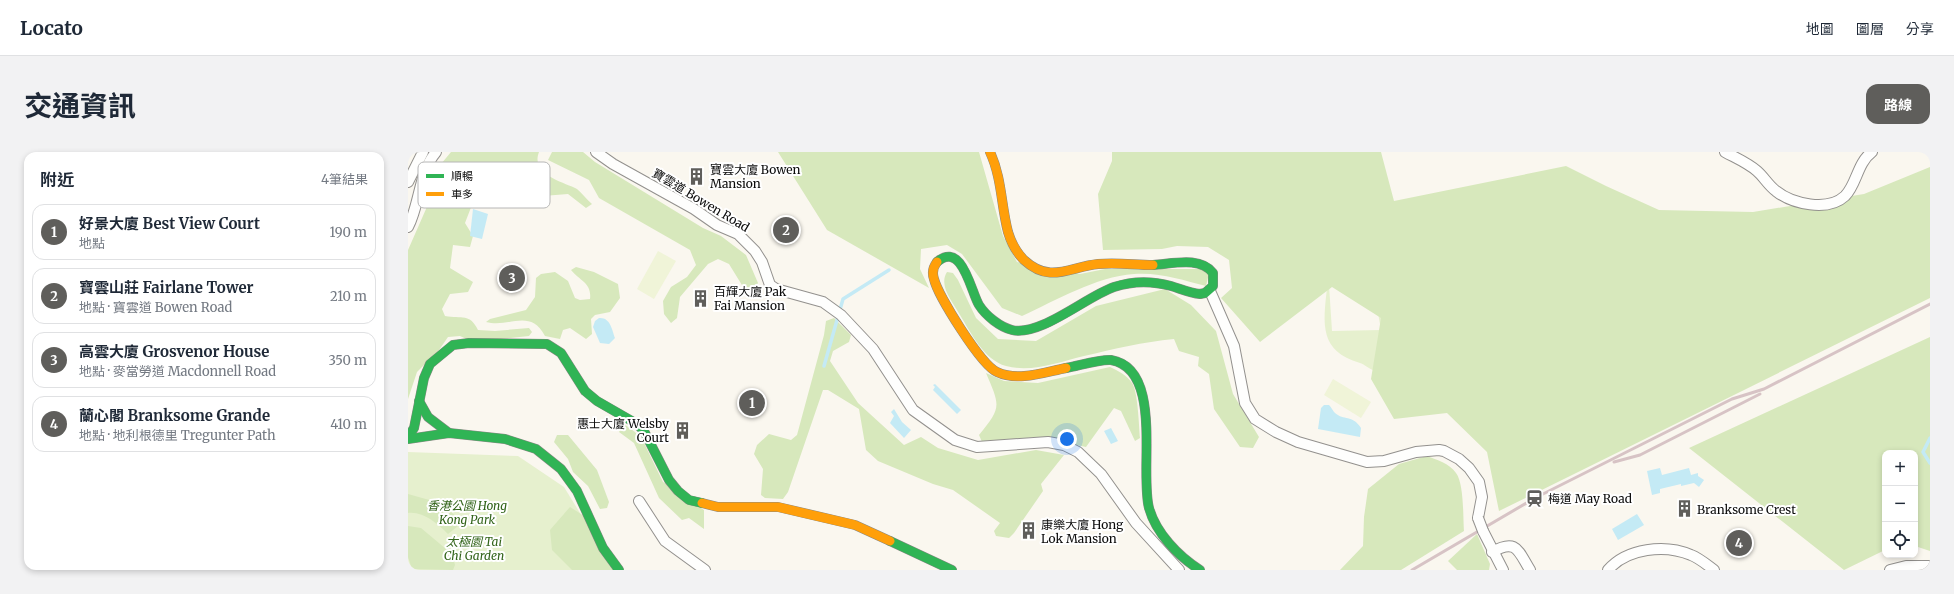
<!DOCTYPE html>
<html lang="zh-TW">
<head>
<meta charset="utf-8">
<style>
	body { margin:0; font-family:Merriweather,"Noto Sans TC",serif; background:#f2f2f3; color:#1f2937 }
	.controls { position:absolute; right:12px; bottom:12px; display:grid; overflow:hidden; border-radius:8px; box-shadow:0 2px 6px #0003 }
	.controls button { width:36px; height:36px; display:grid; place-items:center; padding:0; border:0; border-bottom:1px solid #e0e1e3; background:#fff; color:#1f2937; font:20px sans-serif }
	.you { position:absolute; left:659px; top:287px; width:14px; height:14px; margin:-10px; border:3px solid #fff; border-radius:50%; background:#1a73e8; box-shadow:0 0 0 6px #1a73e833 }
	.badge { display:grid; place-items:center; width:26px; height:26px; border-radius:50%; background:#5f5e5b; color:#fff; font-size:13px; font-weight:700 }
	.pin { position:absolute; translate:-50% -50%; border:2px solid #fff; box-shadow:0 1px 4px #0006 }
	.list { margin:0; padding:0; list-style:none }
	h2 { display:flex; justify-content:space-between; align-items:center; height:52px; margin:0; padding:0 16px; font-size:17px }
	h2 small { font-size:13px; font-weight:400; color:#747a83 }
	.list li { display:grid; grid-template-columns:26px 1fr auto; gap:12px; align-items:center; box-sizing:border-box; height:56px; margin:0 8px 8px; padding:0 8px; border:1px solid #e0e1e3; border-radius:12px }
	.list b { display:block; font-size:15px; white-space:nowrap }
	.list p { margin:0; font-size:13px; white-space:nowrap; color:#747a83 }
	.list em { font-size:13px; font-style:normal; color:#747a83 }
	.icon { flex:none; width:22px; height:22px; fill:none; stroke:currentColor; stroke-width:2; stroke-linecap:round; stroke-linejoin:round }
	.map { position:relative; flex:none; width:1522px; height:418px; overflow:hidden; border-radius:12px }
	header { display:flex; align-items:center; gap:24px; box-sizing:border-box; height:56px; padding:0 20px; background:#fff; border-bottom:1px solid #e0e1e3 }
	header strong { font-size:19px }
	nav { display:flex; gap:22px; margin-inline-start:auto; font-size:14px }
	.intro { display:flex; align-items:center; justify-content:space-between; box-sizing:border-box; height:96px; padding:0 24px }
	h1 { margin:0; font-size:28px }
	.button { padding:10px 18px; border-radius:12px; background:#5f5e5b; color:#fff; font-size:14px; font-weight:700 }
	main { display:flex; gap:24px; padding:0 24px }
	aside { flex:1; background:#fff; border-radius:12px; box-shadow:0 2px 6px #0003 }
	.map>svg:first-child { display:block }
	.green { fill:#e6f0ce }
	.forest { fill:#d7e8bc }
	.pitch { fill:#f0f4d8 }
	.water { fill:#c4eaf5 }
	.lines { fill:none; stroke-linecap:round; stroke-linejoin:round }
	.stream { stroke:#c4eaf5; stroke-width:3.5 }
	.street-casing { stroke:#93918e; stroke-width:12 }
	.fast-casing { stroke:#898884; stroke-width:10 }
	.slow-casing { stroke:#898884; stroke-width:10 }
	.street { stroke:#fefefd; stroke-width:10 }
	.fast { stroke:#30b455; stroke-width:9 }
	.slow { stroke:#ff9f0a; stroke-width:9 }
	.rail { stroke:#d7c3c5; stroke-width:3 }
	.street-bridge-casing { stroke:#93918e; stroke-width:12; stroke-linecap:butt }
	.street-bridge { stroke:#fefefd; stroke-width:10 }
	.labels { text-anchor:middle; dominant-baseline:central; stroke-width:4; stroke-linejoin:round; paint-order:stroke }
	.poi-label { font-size:12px; fill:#0b0b0b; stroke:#fff; text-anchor:start }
	.street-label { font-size:12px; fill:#0b0b0b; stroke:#fff }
	.park-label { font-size:12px; font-style:italic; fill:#32641a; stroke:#fff }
	.key { fill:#fff; stroke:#b6b6b6; stroke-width:1 }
	.key-label { font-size:11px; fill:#0b0b0b }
</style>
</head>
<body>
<header>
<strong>Locato</strong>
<nav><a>地圖</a><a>圖層</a><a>分享</a></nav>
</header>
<div class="intro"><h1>交通資訊</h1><a class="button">路線</a></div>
<main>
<aside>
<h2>附近<small>4筆結果</small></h2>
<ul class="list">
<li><span class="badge">1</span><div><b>好景大廈 Best View Court</b><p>地點</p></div><em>190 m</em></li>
<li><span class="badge">2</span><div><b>寶雲山莊 Fairlane Tower</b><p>地點 · 寶雲道 Bowen Road</p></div><em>210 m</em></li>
<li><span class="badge">3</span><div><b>高雲大廈 Grosvenor House</b><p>地點 · 麥當勞道 Macdonnell Road</p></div><em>350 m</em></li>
<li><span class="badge">4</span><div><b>蘭心閣 Branksome Grande</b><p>地點 · 地利根德里 Tregunter Path</p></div><em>410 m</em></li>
</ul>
</aside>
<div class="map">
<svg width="1522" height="418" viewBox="0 0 1522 418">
	<rect width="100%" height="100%" fill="#faf7ef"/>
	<g class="green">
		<path d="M921 133 924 179 973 178 969 155 981 168 965 218C960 216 956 212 952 211 911 199 915 172 919 136Z"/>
		<polygon points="0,300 110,304 156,335 207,418 0,418"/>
	</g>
	<g class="forest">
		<path d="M43 0H131C122 23 156 30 169 37 174 41 179 48 184 52L178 56 160 42 135 44 127 41 137 27 130 24 114 28 90 50 67 45 57 71 65 84 62 95 45 93 42 116 65 130 60 140 42 142 34 157 37 164C54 167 62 161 70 178L87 179 121 176 124 180 121 184 65 190 52 184 40 185 31 198 9 220 0 247V98L18 57 28 18Z"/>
		<polygon points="144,0 175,0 187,10 295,76 313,84 338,103 350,131 348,136 337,138 321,112 310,107 300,112 272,145 269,166 263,171 256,162 255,149 263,135 279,125 288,113 282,98 191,46 181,28 140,8"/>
		<path d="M370 0H571L595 84 609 110 672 122 697 117H802L798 134C775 128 751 120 726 122 687 125 649 148 614 164L594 156 554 102 539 93 513 97 512 117 521 136 419 78Z"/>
		<polygon points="704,0 973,0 986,49 1158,14 1198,34 1251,58 1345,60 1456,42 1522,15 1522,146 1091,359 1079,300 1039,261 986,267 963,227 973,166 924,135 852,190 813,146 824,136 821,108 800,95 769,94 754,97 695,98 690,42 704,9"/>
		<path d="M168 115 186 120 210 132 212 146 202 160 187 163 183 167 184 182 178 187 162 176 155 178 152 187 137 184C122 156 102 176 78 170L82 167 118 158 127 145 128 126 133 122 147 120 160 129 167 146 172 148 182 147C184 131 172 129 163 118Z"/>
		<path d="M539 120 545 121 550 128 568 166 590 187 628 189 688 154 757 137 783 153 808 179 825 242 851 285 845 296 832 295 806 257 801 222 790 214 791 205 771 199 766 187C735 190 706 197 676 204 652 210 623 221 598 214 576 208 563 181 552 163 545 150 530 134 539 120Z"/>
		<polygon points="426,166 443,183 441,190 425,199 422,209 450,251 496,293 513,285 530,296 570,308 628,298 656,303 633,332 635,339 606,381 601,386 588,384 586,379 592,371 545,338 525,332 470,309 458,298 451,257 420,238 415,238 380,340 375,347 357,346 353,343 355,317 346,302 349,293 361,282 383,288 389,283 416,183 418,169"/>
		<polygon points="1522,185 1522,399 1507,394 1507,301 1477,301 1477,398 1436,418 1281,296"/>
		<path d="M702 215C710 219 719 223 724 231 730 239 731 275 732 286L727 289 713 259 706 256 678 295 630 285 574 290 571 283C594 255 592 254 578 221L596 229 630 231Z"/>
		<polygon points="216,272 227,280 236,291 255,330 296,358 296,377 281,366 274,368 251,346 226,291 211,280"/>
		<polygon points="149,283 160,283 189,318 201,350 199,356 192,357 180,334 165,320 160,307 146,290"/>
		<path d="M1019 304C1029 308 1041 311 1048 321 1056 331 1055 365 1056 379L993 418H932L955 394 956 365 960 337 991 312Z"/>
		<path d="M0 342 32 351 55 370 40 382C30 372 15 359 0 361Z"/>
		<polygon points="162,355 187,371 208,418 164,418 144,398 142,378"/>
		<polygon points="0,374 13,376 44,402 47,413 45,418 4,417 0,405"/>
		<polygon points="1069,382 1082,412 1081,418 1049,418 1040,409"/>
	</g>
	<g class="pitch">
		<polygon points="250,99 268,109 246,147 229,137"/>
		<polygon points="925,227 963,250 953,266 916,243"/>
	</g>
	<g class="water">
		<polygon points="65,57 80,62 74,87 62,84"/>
		<path d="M191 166C202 165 204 177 207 186L201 192 192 191 185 175 187 169Z"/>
		<polygon points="527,232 553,258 549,262 525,238 527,235 525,233"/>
		<path d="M916 253H921C923 255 925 259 927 261 936 269 944 262 953 276L952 285 910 277 913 256Z"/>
		<polygon points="486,257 494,270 503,278 496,286 482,271 486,264 483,260"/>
		<polygon points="703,276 710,289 703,292 696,279"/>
		<polygon points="1252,316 1254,323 1281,316 1283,323 1290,321 1290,324 1296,328 1291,335 1286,331 1273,334 1273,332 1252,337 1252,341 1244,343 1239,319"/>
		<polygon points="1229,362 1236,373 1210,388 1204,377"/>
	</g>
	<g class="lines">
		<g class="stream">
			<polyline points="416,214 435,147 481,118"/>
			<polyline points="1522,286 1515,300 1522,311"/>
		</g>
		<defs>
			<g id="street">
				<polyline points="188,0 205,12 286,57 309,73 330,82 347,99 354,110 362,133 368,137 415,150 433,163 465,197 505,258 547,288 569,295 640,290 656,293 670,300 693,322 728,371 771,418"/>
				<path d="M1317 0C1328 6 1340 11 1349 19 1356 25 1360 33 1368 39 1384 52 1420 60 1437 44 1449 32 1449 11 1464 0"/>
				<polyline points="0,30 15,0"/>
				<path d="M0 75C12 52 11 20 28 0"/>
				<polyline points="802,139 826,194 837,251 847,267 868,280 890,290 959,310 976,309 1008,300 1031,298 1036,299 1051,307 1061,316 1071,330 1074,345 1070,366"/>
				<polyline points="231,349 257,389 297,418"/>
				<polyline points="1075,379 1095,418"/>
				<path d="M1084 400C1109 386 1110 399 1122 418"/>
				<path d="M1200 418C1219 396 1257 392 1283 403 1291 406 1298 412 1306 418"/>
				<polyline points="1482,418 1498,414 1522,414"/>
			</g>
			<g id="fast">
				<path d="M529 110C554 88 563 140 571 153 578 164 592 175 604 178 632 185 679 144 706 135 724 129 745 129 763 134 773 137 782 141 792 142L797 141 805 134V121C792 104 764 112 745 113"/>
				<path d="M658 216C670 214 692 207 703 208 756 217 731 319 741 356 748 381 770 404 792 418"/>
				<polyline points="11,249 20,265 41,281"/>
				<polyline points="0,285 6,276 16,226 22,212 45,193 61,191 139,192 153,201 177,239 189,249 229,272 236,279 261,328 270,339 281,348 294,351"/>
				<polyline points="0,287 41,281 97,287 128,297 153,317 169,339 195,396 211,418"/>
				<polyline points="482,389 544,418"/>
			</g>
			<g id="slow">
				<path d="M582 0C594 26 593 53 600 80 603 90 609 101 616 108 642 132 661 115 690 112 709 110 727 113 745 113"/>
				<path d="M529 110C525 115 524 121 526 127 530 144 573 213 589 220 610 230 637 220 658 216"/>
				<polyline points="294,351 310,355 370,355 447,373 482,389"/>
			</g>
		</defs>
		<use href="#street" class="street-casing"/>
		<use href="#fast" class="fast-casing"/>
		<use href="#slow" class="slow-casing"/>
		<use href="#street" class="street"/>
		<use href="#fast" class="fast"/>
		<use href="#slow" class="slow"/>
		<g class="rail">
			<polyline points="1206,310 1232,303 1352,242"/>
			<polyline points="1004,418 1127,346 1324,247 1356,237 1522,152"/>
		</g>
		<defs>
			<polyline id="street-bridge" points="1070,366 1075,379"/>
		</defs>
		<use href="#street-bridge" class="street-bridge-casing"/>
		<use href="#street-bridge" class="street-bridge"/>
	</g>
	<defs>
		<symbol id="building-bare" viewBox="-9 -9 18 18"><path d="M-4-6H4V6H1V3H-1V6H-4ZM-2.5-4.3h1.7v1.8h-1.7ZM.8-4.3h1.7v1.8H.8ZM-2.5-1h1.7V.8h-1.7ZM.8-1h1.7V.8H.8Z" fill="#5f5e5b" stroke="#fff" stroke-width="2.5" paint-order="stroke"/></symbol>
		<symbol id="station-bare" viewBox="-9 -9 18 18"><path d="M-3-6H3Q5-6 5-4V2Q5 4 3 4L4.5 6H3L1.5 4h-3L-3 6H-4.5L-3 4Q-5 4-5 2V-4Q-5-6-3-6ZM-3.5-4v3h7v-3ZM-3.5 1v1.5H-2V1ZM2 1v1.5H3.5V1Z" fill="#5f5e5b" stroke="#fff" stroke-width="2.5" paint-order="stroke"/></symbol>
	</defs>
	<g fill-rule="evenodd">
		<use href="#building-bare" x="276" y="12" width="25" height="25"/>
		<use href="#building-bare" x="280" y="134" width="25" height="25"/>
		<use href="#building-bare" x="262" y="266" width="25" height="25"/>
		<use href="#station-bare" x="1114" y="334" width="25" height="25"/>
		<use href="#building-bare" x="1264" y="344" width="25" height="25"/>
		<use href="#building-bare" x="608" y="366" width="25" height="25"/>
	</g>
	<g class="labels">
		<g class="poi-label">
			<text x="302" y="17">寶雲大廈 Bowen<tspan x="302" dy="14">Mansion</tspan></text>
			<text x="306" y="139">百輝大廈 Pak<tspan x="306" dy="14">Fai Mansion</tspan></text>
			<text x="261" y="271" text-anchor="end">惠士大廈 Welsby<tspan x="261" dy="14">Court</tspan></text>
			<text x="1140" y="346">梅道 May Road</text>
			<text x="1289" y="357">Branksome Crest</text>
			<text x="633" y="372">康樂大廈 Hong<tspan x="633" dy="14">Lok Mansion</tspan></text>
		</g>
		<g class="street-label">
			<text transform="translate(293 48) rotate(31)">寶雲道 Bowen Road</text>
		</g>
		<g class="park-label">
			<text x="59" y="353">香港公園 Hong<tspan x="59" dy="14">Kong Park</tspan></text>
			<text x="66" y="389">太極園 Tai<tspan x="66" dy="14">Chi Garden</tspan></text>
		</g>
	</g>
	<rect x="10" y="10" width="132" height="46" rx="6" class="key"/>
	<rect x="18" y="22" width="18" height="4" fill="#30b455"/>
	<rect x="18" y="40" width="18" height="4" fill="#ff9f0a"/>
	<g class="key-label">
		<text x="43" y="28">順暢</text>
		<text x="43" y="46">車多</text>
	</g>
</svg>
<div class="controls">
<button>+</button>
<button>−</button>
<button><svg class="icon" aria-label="locate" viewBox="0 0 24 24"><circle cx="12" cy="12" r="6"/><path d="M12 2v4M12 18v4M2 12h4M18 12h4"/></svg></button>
</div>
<div class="you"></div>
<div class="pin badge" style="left:344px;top:251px">1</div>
<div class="pin badge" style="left:378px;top:78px">2</div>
<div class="pin badge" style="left:104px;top:126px">3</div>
<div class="pin badge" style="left:1331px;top:391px">4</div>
</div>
</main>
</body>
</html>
